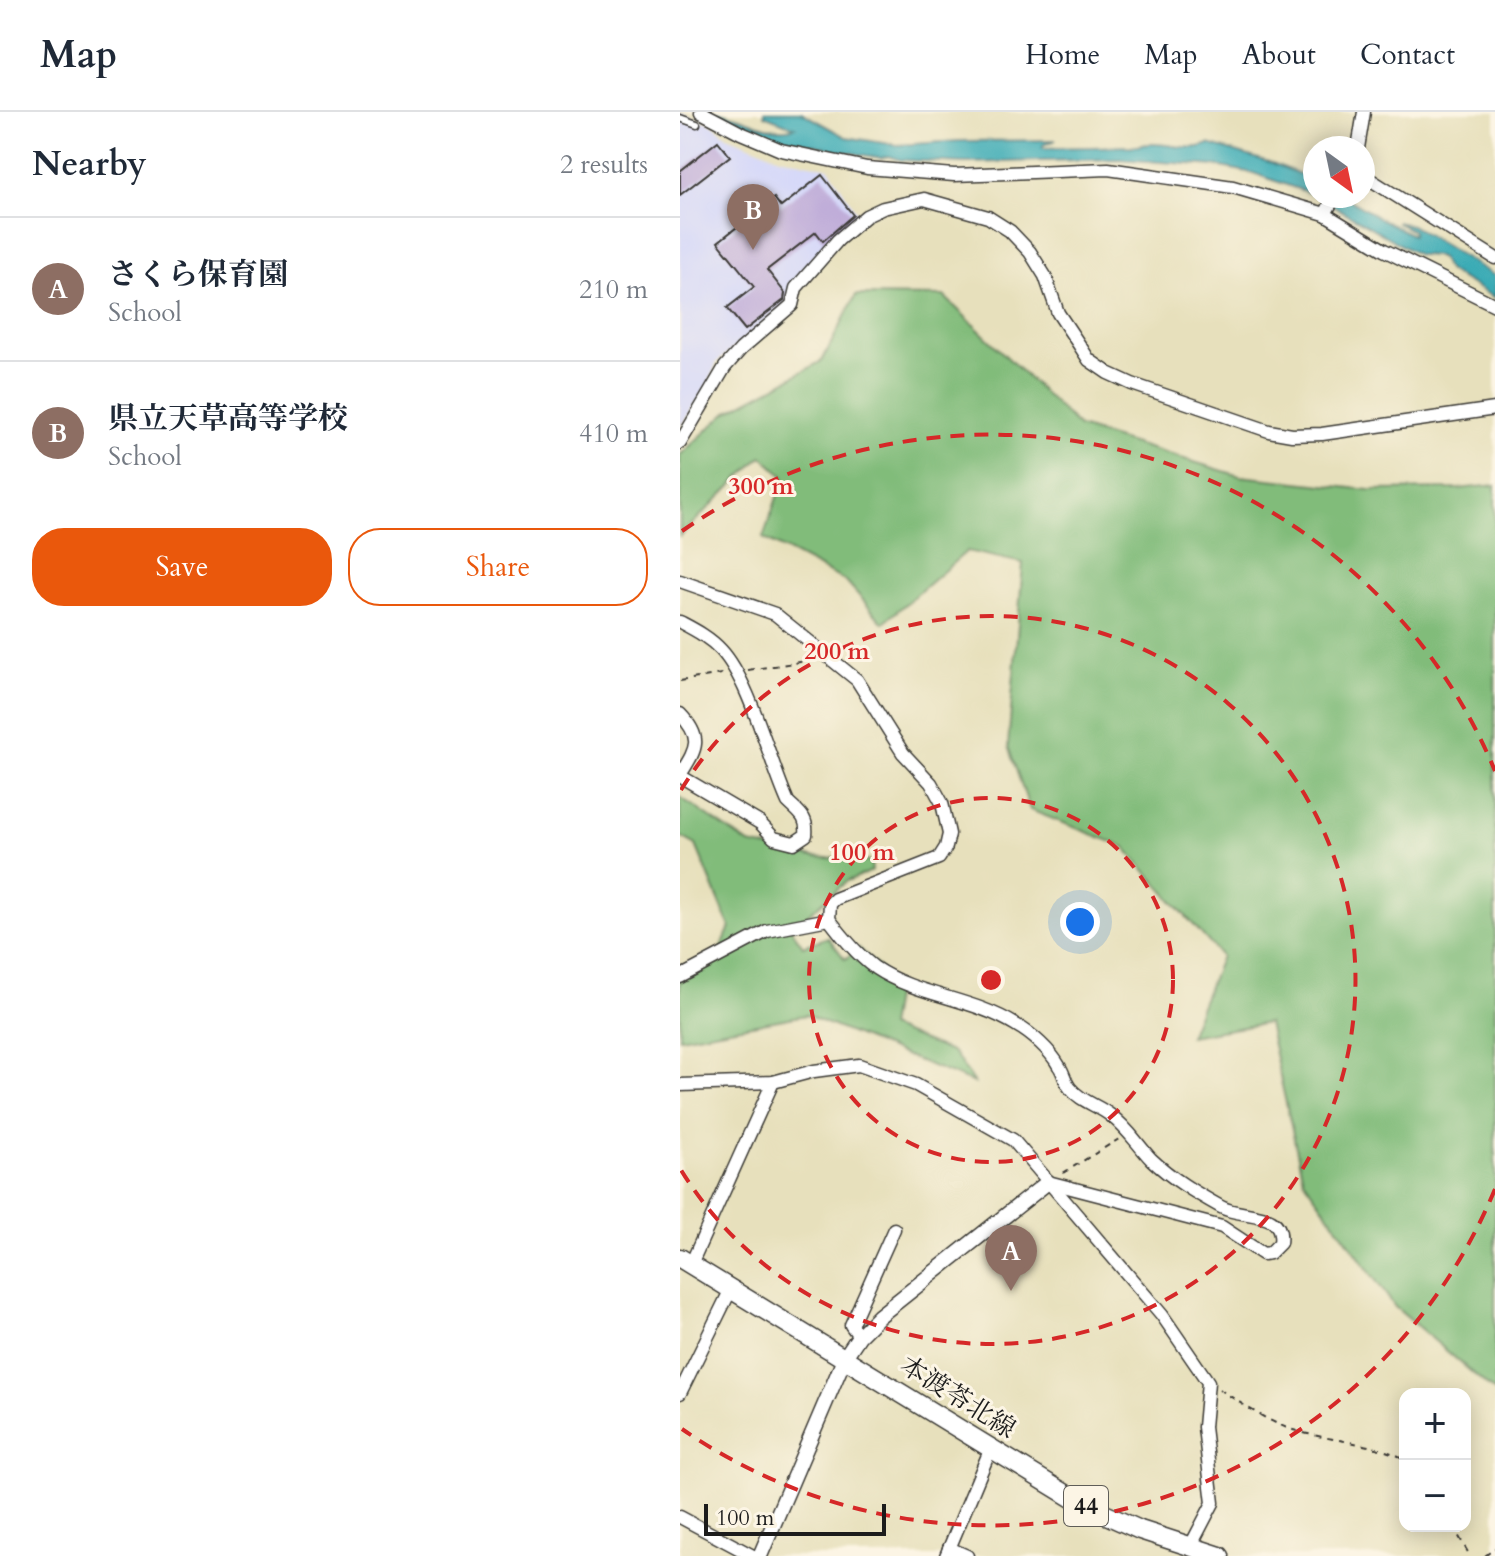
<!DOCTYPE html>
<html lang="en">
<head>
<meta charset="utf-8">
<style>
	body { margin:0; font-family:Cardo,"Noto Serif JP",serif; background:#f2f2f3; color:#1f2937 }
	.controls { position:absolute; right:24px; bottom:24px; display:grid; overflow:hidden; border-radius:16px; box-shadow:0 4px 20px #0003 }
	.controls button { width:72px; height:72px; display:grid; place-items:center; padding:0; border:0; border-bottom:2px solid #e0e1e3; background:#fff; color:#1f2937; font:40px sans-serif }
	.compass { position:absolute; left:623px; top:24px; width:72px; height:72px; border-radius:50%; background:#fff; box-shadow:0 4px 20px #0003; rotate:147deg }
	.scale { position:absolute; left:24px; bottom:20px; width:182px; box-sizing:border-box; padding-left:8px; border:4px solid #1c1c1c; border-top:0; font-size:22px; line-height:28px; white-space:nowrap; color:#1c1c1c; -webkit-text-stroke:6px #fcf5e5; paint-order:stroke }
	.you { position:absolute; left:400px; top:810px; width:28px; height:28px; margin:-20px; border:6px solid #fff; border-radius:50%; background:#1a73e8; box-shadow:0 0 0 12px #1a73e833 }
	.badge { display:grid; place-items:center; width:52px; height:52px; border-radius:50%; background:#ea580c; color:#fff; font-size:26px; font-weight:700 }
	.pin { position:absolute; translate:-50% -66px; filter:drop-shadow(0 2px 4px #0008) }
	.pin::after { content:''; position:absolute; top:42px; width:28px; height:24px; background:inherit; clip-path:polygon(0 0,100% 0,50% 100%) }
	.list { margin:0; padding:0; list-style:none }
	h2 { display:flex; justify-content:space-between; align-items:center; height:104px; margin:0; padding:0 32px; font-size:34px }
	h2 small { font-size:26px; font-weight:400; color:#747a83 }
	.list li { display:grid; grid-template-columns:52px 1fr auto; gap:24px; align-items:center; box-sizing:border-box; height:144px; padding:0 32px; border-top:2px solid #e0e1e3 }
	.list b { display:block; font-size:30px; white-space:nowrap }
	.list p { margin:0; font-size:26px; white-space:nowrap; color:#747a83 }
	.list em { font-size:26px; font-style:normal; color:#747a83 }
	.actions { display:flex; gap:16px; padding:24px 32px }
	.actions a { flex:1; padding:18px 0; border:2px solid #ea580c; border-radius:32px; text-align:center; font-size:28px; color:#ea580c }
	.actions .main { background:#ea580c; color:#fff }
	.map { position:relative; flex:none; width:815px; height:1444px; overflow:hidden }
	header { display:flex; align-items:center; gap:48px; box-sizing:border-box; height:112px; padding:0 40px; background:#fff; border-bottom:2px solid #e0e1e3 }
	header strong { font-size:38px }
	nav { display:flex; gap:44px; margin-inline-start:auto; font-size:28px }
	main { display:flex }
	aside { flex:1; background:#fff }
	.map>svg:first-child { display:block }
	.built { fill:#d5d8f9 }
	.forest { fill:#81bc7a; stroke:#4e6c4b; stroke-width:2 }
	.water { fill:#3aabb5; stroke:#2b6468; stroke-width:2 }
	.building { fill:#c0add9 }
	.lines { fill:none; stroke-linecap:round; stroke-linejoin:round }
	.service-casing { stroke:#3a3934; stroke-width:9 }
	.minor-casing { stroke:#3a3934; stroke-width:15 }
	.tertiary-casing { stroke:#3a3934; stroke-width:17 }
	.primary-casing { stroke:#3a3934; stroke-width:21 }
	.path { stroke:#3a3934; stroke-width:2; stroke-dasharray:6 6; stroke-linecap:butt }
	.service { stroke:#fff; stroke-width:6 }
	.minor { stroke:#fff; stroke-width:12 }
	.tertiary { stroke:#fff; stroke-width:14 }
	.primary { stroke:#fff; stroke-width:18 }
	.ring { fill:none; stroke:#d62828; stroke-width:4; stroke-dasharray:14 10 }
	.labels { text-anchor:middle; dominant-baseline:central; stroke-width:6; stroke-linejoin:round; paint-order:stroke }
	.shield { fill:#fcf5e5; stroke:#5f5d58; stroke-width:2 }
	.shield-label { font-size:24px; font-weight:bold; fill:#1c1c1c }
	.street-label { font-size:26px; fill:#1c1c1c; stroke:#fcf5e5 }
	.centre { fill:#d62828; stroke:#fcf5e5; stroke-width:4 }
	.ring-label { font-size:24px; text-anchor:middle; font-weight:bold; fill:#d62828; stroke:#fcf5e5; stroke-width:6; stroke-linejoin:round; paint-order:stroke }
</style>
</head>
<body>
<header>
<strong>Map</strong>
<nav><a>Home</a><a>Map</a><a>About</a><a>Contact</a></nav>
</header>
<main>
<aside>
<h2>Nearby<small>2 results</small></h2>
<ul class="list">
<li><span class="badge" style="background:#8d6e63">A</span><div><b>さくら保育園</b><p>School</p></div><em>210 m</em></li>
<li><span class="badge" style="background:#8d6e63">B</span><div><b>県立天草高等学校</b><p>School</p></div><em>410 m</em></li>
</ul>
<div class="actions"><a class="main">Save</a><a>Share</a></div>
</aside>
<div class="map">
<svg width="815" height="1444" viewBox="0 0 815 1444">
	<rect width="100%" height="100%" fill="#fcf5e5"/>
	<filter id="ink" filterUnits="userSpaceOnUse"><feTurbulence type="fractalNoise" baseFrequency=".0125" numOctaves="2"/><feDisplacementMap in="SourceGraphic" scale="16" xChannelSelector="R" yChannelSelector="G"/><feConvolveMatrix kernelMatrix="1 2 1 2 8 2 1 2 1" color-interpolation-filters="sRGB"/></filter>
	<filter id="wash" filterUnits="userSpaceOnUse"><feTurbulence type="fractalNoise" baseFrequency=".006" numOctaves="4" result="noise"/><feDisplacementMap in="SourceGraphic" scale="32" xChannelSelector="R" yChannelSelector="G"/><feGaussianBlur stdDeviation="1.8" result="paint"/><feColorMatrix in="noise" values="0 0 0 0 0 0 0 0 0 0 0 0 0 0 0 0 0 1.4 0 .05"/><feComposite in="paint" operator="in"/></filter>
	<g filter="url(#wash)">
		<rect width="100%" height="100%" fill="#e7e0bc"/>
		<polygon class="built" points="0,1 32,12 47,24 99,45 149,56 178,102 113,174 105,193 37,250 26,277 0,315"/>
		<g class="forest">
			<polygon points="176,183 264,184 399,315 560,364 690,378 778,377 815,373 815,1280 715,1195 623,1067 588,911 509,924 541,844 445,735 350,698 328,634 343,451 287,439 203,511 167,470 83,426 104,365 82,344 0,424 0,343 47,300 142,249"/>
			<polygon points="0,685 69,732 133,745 191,749 192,759 167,769 111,817 123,834 148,825 165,847 179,836 216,873 209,915 274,941 294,971 126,903 0,926 0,858 37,846 50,815 16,733 0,724"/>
		</g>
		<g class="water">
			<path d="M34 0C57 0 91 25 115 15L84 3V0H121L166 25 217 33 279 29 376 28 363 33V36L457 34C481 27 507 42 529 32L592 51 635 68V83L573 61 536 54 439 47 285 51 221 48 209 44 201 46 160 39 62 16Z"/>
			<path d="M637 84H663L701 107 732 123 733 119 716 110 731 113 815 164V186L767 158C762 142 753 143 738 143Z"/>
		</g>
		<g id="blocks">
			<g class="building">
				<polygon points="38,29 50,44 0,83 0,59"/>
				<polygon points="142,63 173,103 143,129 136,120 87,158 105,181 104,188 65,218 47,196 74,175 38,130 94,86 101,95"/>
			</g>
		</g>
	</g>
	<g filter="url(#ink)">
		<use href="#blocks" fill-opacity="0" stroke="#3a3934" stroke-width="2"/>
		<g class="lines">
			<defs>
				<polyline id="service" points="0,6 17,12"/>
				<g id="minor">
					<polyline points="21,0 61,21 101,38 187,56 274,63 428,57 553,75 645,102 704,138 815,193"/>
					<polyline points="678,36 684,0"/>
					<polyline points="683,63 815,146"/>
					<polyline points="645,102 655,84"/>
					<polyline points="0,331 45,255 61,237 112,193 116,176 158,128 186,104 203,96 244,87 308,105 330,119 350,140 365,164 378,201 398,231 409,248 428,261 452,272 589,319 612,323 642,322 815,297"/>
					<path d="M0 469 95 502 177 568 223 641 251 671 262 691 269 722 266 735 259 746 155 787 150 792 149 807C162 824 177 843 195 856 237 884 293 886 336 913 352 922 370 938 379 954 384 961 385 970 390 976 400 989 417 993 430 1003 447 1015 457 1032 471 1047 492 1067 516 1081 541 1095 562 1107 605 1096 600 1131L590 1141 583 1142 542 1115 368 1070"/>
					<path d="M0 510C15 518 29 525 41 538 70 569 89 648 108 690 119 701 128 705 126 723L114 731 94 726 80 711 0 664"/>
					<path d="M0 602C24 627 16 637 0 663"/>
					<polyline points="0,865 87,819 149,807"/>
					<polyline points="0,973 93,970 134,959 179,953 236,973 333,1028 482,1203 528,1270 524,1315 533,1391 510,1435"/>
					<polyline points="11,1152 93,970"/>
					<polyline points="179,1224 171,1213 214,1117"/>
					<polyline points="0,1281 51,1177"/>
					<polyline points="0,1405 73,1444"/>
					<polyline points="269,1436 287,1444"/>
					<polyline points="266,1444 311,1336"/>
				</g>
				<polyline id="tertiary" points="80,1444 165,1245 179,1224 199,1204 368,1070"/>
				<polyline id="primary" points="0,1146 402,1392 460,1418 540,1444"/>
			</defs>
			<use href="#service" class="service-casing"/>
			<use href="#minor" class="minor-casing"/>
			<use href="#tertiary" class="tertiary-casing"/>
			<use href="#primary" class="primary-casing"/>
			<g class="path">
				<polyline points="68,558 133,548"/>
				<polyline points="0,569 42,562"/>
				<polyline points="383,1061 439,1027"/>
				<path d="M539 1277C562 1292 585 1308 610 1317 647 1329 690 1329 725 1347"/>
				<polyline points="773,1414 790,1444"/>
				<polyline points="805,1444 815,1436"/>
			</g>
			<use href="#service" class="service"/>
			<use href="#minor" class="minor"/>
			<use href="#tertiary" class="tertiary"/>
			<use href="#primary" class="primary"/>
		</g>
	</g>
	<g class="ring">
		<circle cx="311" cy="868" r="182"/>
		<path d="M1 678A364 364 0 1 1 1 1058"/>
		<path d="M815 1077A545 545 0 0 1 2 1317M2 419A545 545 0 0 1 815 659"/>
	</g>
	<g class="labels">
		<rect class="shield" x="384" y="1374" width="44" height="40" rx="6"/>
		<g class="shield-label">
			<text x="406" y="1394">44</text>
		</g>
		<g class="street-label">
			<text transform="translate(278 1285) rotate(32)">本渡苓北線</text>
		</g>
	</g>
	<circle cx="311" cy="868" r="12" class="centre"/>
	<g class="ring-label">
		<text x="81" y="382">300 m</text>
		<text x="157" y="547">200 m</text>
		<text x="182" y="748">100 m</text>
	</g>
</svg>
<div class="controls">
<button>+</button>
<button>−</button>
</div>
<svg class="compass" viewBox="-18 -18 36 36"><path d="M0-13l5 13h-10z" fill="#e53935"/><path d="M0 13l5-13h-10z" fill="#747a83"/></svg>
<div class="scale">100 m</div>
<div class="you"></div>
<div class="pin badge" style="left:331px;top:1179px;background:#8d6e63">A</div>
<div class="pin badge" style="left:73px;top:138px;background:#8d6e63">B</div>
</div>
</main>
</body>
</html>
